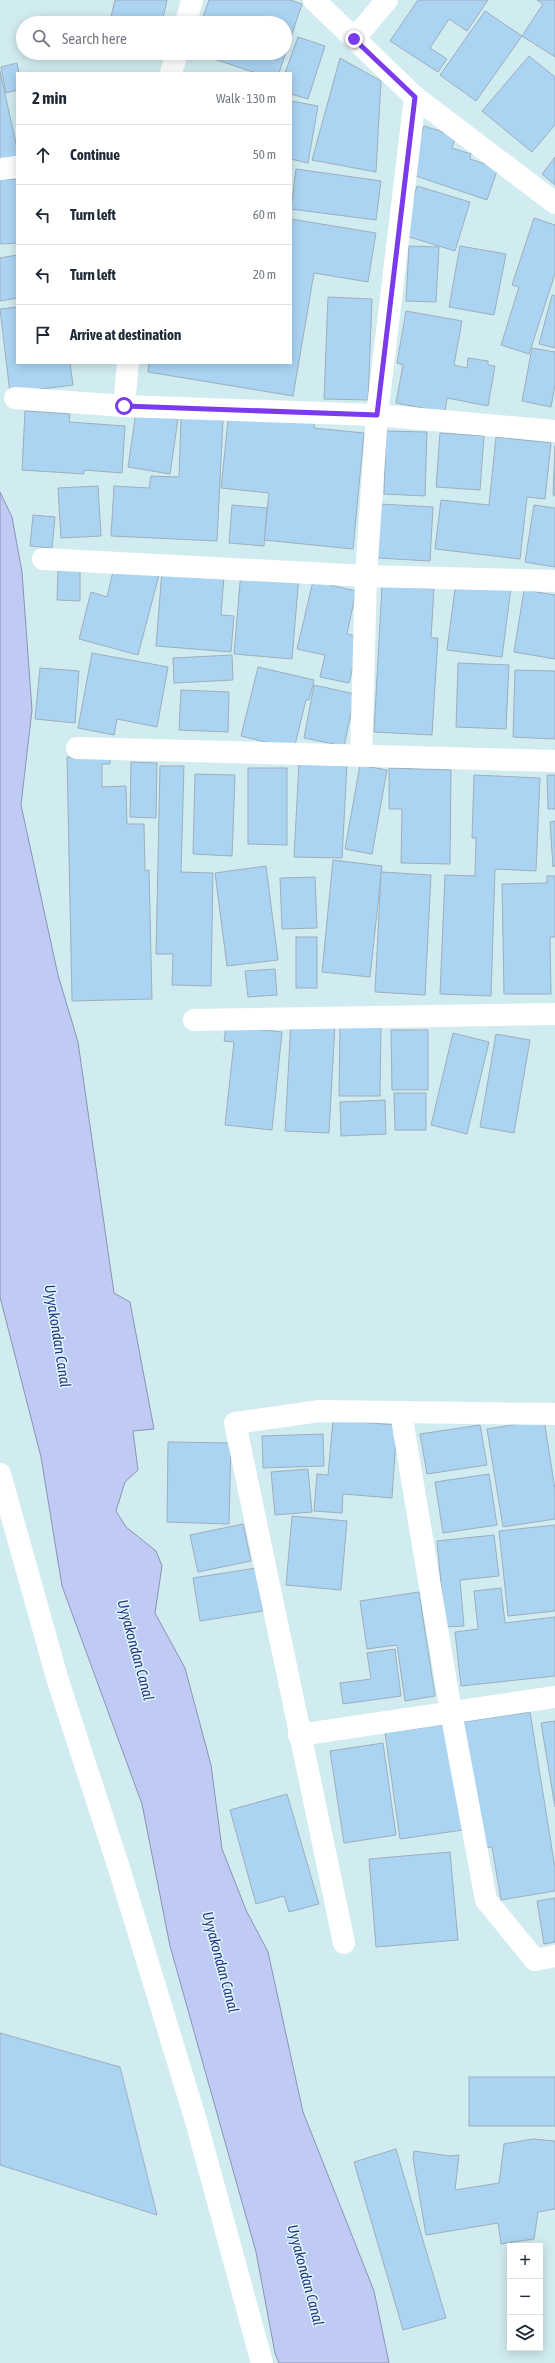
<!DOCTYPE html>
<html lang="en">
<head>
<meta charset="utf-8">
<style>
	body { margin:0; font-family:"Asap Condensed",sans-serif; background:#f6f6f7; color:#1f2937 }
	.controls { position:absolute; right:12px; bottom:12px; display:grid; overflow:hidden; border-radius:0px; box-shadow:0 2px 10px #0003 }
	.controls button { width:36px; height:36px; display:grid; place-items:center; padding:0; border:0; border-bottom:1px solid #e0e1e3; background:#fff; color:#1f2937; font:20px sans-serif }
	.stop { position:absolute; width:12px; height:12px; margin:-9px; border:3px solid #7c3aed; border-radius:50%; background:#fff }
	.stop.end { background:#7c3aed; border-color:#fff; box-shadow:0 1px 4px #0008 }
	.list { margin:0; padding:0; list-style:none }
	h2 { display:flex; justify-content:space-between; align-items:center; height:52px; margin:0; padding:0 16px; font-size:17px }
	h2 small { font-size:13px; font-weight:400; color:#747a83 }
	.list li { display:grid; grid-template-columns:26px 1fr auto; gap:12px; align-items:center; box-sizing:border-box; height:60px; padding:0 16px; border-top:1px solid #e0e1e3 }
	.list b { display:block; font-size:15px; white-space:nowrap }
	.list em { font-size:13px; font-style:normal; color:#747a83 }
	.icon { flex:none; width:22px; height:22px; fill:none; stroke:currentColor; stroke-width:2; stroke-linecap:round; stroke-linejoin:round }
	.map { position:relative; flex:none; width:555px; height:2363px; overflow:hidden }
	.search { position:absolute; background:#fff; box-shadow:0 2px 10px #0003; left:16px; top:16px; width:276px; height:44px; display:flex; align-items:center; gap:10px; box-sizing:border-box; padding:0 14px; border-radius:22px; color:#747a83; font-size:15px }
	.panel { position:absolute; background:#fff; box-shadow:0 2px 10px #0003; left:16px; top:72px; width:276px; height:292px; border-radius:0px }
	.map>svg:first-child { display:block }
	.water { fill:#bfcaf5; stroke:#8a94b2 }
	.building { fill:#abd4f3; stroke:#9daebc }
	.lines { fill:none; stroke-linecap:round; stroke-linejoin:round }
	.minor { stroke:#fff; stroke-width:22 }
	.tertiary { stroke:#fff; stroke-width:22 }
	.route { stroke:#7c3aed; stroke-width:5 }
	.labels { text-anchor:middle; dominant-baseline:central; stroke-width:3; stroke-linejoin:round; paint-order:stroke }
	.water-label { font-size:15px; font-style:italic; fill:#2a3080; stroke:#dff9fd }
</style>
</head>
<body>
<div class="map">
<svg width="555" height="2363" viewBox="0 0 555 2363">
	<rect width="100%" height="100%" fill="#d1ecf0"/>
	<polygon class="water" points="0,492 12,517 22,572 32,710 21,805 58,975 78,1042 114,1293 130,1302 154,1429 133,1431 138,1470 125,1482 116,1511 126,1527 156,1551 162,1566 155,1613 185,1668 211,1765 222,1849 246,1910 268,1952 303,2112 374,2291 389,2363 279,2363 275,2353 256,2252 170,1946 142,1804 62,1586 41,1457 0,1297"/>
	<g class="building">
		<polygon points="115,0 167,0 162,23 118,23 110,21"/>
		<polygon points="209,0 290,0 302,4 279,73 256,73 196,53 285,53 285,23 201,23"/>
		<polygon points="418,0 488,0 467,31 449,19 430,48 447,59 438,72 390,41"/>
		<polygon points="537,0 555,0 555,57 522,36 543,4"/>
		<polygon points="485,11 522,36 476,101 440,75"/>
		<polygon points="298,37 325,46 308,99 291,94 291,73 285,73"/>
		<polygon points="529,56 555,77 555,125 532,152 482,111"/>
		<polygon points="340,58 381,81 376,172 312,160"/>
		<polygon points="17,63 19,73 17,90 6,93 1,67"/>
		<polygon points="0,71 17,148 17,157 0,161"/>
		<polygon points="291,101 318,106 308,163 291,159"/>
		<polygon points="424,126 456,136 452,148 471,154 470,159 498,168 487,200 410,174 410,166"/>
		<polygon points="555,157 555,185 542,174"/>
		<polygon points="296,169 381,181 376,220 291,209"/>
		<polygon points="0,179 17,179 17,243 0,244"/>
		<polygon points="417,186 470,202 455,251 403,235"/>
		<polygon points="534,218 555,225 555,274 529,354 501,345 519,287 512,285"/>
		<polygon points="291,219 376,233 368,282 314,273 293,396 148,372 149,363 291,363"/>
		<polygon points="409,246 439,247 436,302 406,301"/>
		<polygon points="460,246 506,254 494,315 449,307"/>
		<polygon points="17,255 17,298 0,301 0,258"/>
		<polygon points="552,295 555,296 555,348 539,344"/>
		<polygon points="328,297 372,299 368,400 324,399"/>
		<polygon points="17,307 17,363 70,363 73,385 10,393 0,309"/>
		<polygon points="406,311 462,321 454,365 467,368 468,358 488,361 488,365 495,366 488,406 447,398 445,412 396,403 403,365 397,363"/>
		<polygon points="532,348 555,352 555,385 551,407 522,401"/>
		<polygon points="25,411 70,414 69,422 125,426 122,473 84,470 84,474 22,470"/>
		<polygon points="229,411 315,420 314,428 364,433 353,549 264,540 269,493 221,488"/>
		<polygon points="136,412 178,419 170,474 128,467"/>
		<polygon points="181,418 223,420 217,541 111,536 114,486 149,488 151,476 179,477"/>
		<polygon points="386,431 427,432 425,496 384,494"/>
		<polygon points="440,433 484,436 480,490 436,487"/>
		<polygon points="496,437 551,443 545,499 527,497 520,559 435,549 441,500 489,505"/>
		<polygon points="555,446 555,496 553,495"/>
		<polygon points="98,486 101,536 61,538 58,488"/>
		<polygon points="380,504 433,507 430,561 377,558"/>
		<polygon points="232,505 267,508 264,546 229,543"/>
		<polygon points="534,505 555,508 555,567 525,562"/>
		<polygon points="33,515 55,517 52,548 30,546"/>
		<polygon points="115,563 159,575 138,655 79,639 91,592 107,597"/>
		<polygon points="58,570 80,570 80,601 57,600"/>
		<polygon points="162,571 224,576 221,615 234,616 231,652 156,646"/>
		<polygon points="241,571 299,576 292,659 234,654"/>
		<polygon points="313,581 356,591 347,634 360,637 349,683 320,677 325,655 297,649"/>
		<polygon points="456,581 511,588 502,657 447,650"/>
		<polygon points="382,586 434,589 431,638 438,638 432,735 374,732"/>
		<polygon points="524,590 555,595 555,659 514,652"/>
		<polygon points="92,653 168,667 157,727 117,719 114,735 78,728"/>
		<polygon points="232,655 233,680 174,683 173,658"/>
		<polygon points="458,663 509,665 506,729 456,727"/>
		<polygon points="258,667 314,680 309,700 306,700 294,749 241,736"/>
		<polygon points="40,668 79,671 75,723 35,719"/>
		<polygon points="515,670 555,671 555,739 513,737"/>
		<polygon points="314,685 355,694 344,746 304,738"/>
		<polygon points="181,690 229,692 228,732 179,730"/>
		<polygon points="67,757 110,757 110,764 102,764 102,787 126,786 127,824 144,824 145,871 149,870 152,999 72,1001"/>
		<polygon points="131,762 157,763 156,818 130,817"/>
		<polygon points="299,762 347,765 342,858 294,857"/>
		<polygon points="360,765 387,770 372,854 345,849"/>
		<polygon points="160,766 184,766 181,872 213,873 211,986 172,985 173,954 156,954"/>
		<polygon points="248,768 287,768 287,845 248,844"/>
		<polygon points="389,768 451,770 450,864 401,863 402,809 389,809"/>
		<polygon points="195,774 235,775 232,856 193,854"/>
		<polygon points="474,775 540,778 536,871 495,869 491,996 440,994 445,875 475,876 476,838 472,838"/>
		<polygon points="547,775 555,775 555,809 548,809"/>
		<polygon points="555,821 555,866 553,867 550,822"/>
		<polygon points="333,860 382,866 370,977 322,972"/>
		<polygon points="266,866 278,960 227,966 215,873"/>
		<polygon points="381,872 431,875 425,995 375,992"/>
		<polygon points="547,876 555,876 555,937 550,937 551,994 504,994 502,884 547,883"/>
		<polygon points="315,877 317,928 282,929 280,878"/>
		<rect x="296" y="937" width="21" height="51"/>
		<polygon points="275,969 277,995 248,997 245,971"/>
		<polygon points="291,1021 335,1024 329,1133 285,1131"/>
		<polygon points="340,1025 381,1025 380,1096 339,1096"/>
		<polygon points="226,1026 282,1032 272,1130 225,1125 234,1042 224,1041"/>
		<polygon points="391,1030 428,1030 428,1090 392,1090"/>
		<polygon points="453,1033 489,1042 467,1134 431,1125"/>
		<polygon points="496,1034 530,1040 514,1133 480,1127"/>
		<polygon points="394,1093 426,1093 426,1130 395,1130"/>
		<polygon points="385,1100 386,1134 341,1136 340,1102"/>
		<polygon points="333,1420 397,1425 392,1498 343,1494 342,1513 314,1511 317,1474 328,1475"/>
		<polygon points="544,1420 555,1489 555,1519 503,1527 487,1429"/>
		<polygon points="480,1425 487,1465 427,1474 420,1434"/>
		<polygon points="323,1434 324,1466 263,1468 262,1436"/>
		<polygon points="168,1442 231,1443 229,1524 167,1522"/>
		<polygon points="308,1469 312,1512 275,1515 271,1472"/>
		<polygon points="489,1474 497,1525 443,1533 435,1482"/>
		<polygon points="292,1516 347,1521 341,1590 286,1585"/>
		<polygon points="243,1524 251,1561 198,1572 190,1535"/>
		<polygon points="555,1525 555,1611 508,1616 499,1531"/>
		<polygon points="494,1535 499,1576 460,1580 464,1626 445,1627 437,1541"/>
		<polygon points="256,1568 263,1611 200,1621 193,1578"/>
		<polygon points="501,1588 505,1623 555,1617 555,1676 461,1686 455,1632 478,1629 474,1591"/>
		<polygon points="419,1592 435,1696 405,1701 397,1645 367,1649 360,1601"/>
		<polygon points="395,1649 401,1696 343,1704 340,1683 371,1679 367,1653"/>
		<polygon points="530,1712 555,1868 555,1891 501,1900 492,1847 482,1848 462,1722"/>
		<polygon points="555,1721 555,1807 541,1723"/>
		<polygon points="447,1724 463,1830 400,1839 385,1733"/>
		<polygon points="383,1743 396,1835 344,1843 330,1751"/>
		<polygon points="287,1794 319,1904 289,1912 284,1896 256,1904 230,1810"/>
		<polygon points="450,1852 458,1940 376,1947 369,1859"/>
		<polygon points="555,1898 555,1942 544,1944 537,1901"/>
		<polygon points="0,2033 120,2067 157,2215 0,2165"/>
		<rect x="469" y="2077" width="86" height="49"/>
		<polygon points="533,2139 555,2141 555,2209 538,2212 534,2239 501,2244 498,2223 426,2235 413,2158 414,2151 450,2156 459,2155 455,2190 499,2183 504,2144"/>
		<polygon points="396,2149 446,2318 403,2330 354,2162"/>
	</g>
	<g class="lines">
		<g class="minor">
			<polyline points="314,0 415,97 555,203"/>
			<polyline points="354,39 387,0"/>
			<polyline points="415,97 377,415 366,576 555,581"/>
			<polyline points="15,398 124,406 377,415 555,431"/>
			<polyline points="124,406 128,363"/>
			<polyline points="43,559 366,576 361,756"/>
			<polyline points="77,748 555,761"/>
			<polyline points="194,1020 555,1014"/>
			<polyline points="401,1413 451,1712 486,1900 535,1960 555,1956"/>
			<polyline points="0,1474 58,1681 119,1868 196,2121 262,2363"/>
			<polyline points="299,1735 555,1697"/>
			<polyline points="344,1943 235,1423 320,1411 555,1414"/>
		</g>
		<g class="tertiary">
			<polyline points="186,23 192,0"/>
			<polyline points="171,73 177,53"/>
			<polyline points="0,169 17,167"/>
		</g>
	</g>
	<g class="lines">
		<polyline class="route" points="124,406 377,415 415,97 354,39"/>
	</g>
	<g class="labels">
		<g class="water-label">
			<text transform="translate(58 1336) rotate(81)">Uyyakondan Canal</text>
			<text transform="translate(136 1650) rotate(75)">Uyyakondan Canal</text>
			<text transform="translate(221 1962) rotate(75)">Uyyakondan Canal</text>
			<text transform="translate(306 2275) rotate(75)">Uyyakondan Canal</text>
		</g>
	</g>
</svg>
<div class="controls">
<button>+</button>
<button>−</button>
<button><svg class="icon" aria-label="layers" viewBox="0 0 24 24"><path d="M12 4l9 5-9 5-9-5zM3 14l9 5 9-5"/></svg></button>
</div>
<div class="stop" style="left:124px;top:406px"></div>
<div class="stop end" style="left:354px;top:39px"></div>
<div class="search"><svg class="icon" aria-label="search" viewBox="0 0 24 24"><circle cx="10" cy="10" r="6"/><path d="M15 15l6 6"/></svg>Search here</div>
<section class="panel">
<h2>2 min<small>Walk · 130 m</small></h2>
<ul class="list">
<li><svg class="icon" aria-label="ahead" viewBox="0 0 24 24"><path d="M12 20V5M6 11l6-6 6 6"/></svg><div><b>Continue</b></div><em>50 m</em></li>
<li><svg class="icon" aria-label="left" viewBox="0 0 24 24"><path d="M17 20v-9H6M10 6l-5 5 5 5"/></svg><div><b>Turn left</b></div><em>60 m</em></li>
<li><svg class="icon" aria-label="left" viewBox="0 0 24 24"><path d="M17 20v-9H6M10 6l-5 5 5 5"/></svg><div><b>Turn left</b></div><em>20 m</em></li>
<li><svg class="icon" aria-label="arrive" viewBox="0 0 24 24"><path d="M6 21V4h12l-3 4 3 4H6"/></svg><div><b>Arrive at destination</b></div></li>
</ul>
</section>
</div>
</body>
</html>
